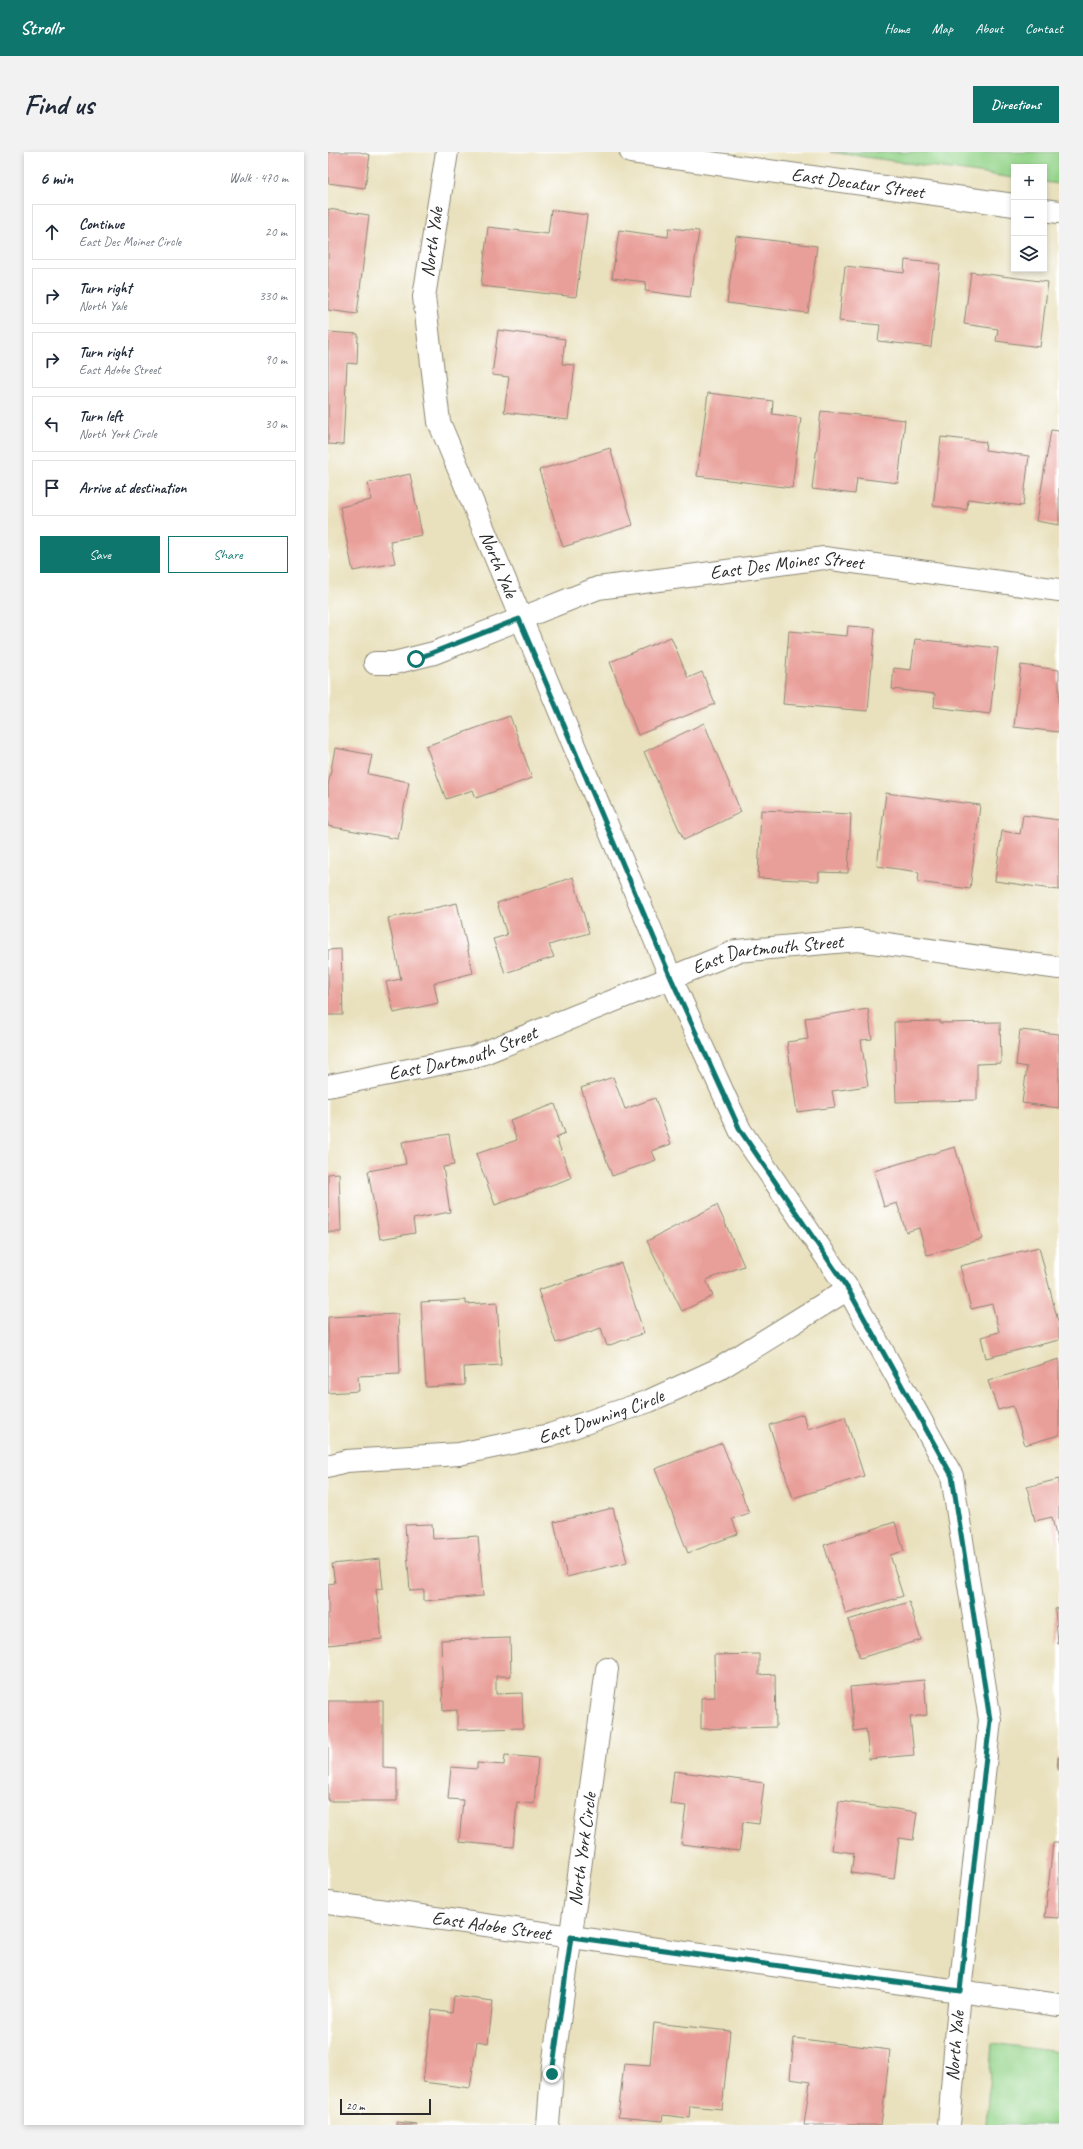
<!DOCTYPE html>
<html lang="en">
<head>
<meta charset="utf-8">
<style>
	body { margin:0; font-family:Caveat,sans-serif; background:#f2f2f3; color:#1f2937 }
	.controls { position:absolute; right:12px; top:12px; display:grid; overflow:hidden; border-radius:0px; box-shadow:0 2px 6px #0003 }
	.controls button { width:36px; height:36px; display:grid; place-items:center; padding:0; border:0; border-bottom:1px solid #e0e1e3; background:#fff; color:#1f2937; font:20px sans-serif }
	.scale { position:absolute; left:12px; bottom:10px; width:91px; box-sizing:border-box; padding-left:4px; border:2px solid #2b2b2b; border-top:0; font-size:11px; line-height:14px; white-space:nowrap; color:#2b2b2b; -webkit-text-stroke:3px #fff; paint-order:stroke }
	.stop { position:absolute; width:12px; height:12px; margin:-9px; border:3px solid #0f766e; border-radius:50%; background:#fff }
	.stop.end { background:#0f766e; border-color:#fff; box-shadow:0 1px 4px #0008 }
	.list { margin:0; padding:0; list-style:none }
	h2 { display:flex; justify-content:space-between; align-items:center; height:52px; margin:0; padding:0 16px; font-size:17px }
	h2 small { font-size:13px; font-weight:400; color:#747a83 }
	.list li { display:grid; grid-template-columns:26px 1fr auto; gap:12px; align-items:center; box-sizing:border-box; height:56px; margin:0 8px 8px; padding:0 8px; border:1px solid #e0e1e3; border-radius:0px }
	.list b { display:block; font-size:15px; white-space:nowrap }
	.list p { margin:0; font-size:13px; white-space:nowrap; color:#747a83 }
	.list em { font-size:13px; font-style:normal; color:#747a83 }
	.actions { display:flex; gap:8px; padding:12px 16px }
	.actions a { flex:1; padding:9px 0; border:1px solid #0f766e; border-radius:0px; text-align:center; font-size:14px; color:#0f766e }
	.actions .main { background:#0f766e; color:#fff }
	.icon { flex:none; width:22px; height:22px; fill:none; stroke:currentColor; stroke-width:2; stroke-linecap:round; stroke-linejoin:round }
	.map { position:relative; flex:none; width:731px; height:1973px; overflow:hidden; border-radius:0px }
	header { display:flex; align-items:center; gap:24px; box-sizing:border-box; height:56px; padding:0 20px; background:#0f766e; color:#fff }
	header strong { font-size:19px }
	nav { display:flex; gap:22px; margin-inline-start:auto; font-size:14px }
	.intro { display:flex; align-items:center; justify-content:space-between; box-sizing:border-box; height:96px; padding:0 24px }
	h1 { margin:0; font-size:28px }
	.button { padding:10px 18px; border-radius:0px; background:#0f766e; color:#fff; font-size:14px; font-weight:700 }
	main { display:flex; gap:24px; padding:0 24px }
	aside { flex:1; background:#fff; border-radius:0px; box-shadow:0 2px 6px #0003 }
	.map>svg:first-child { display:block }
	.green { fill:#94d48a; stroke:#60805a }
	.building { fill:#e99f99 }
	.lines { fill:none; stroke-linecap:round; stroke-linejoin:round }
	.street-casing { stroke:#8a8674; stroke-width:24 }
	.secondary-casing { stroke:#8a8674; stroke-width:24 }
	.street { stroke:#fff; stroke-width:22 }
	.secondary { stroke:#fff; stroke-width:22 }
	.route { stroke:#0f766e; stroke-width:5 }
	.labels { text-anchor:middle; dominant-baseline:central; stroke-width:3.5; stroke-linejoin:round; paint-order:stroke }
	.street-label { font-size:19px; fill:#2b2b2b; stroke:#fff }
</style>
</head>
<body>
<header>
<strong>Strollr</strong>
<nav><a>Home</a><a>Map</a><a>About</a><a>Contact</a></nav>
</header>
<div class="intro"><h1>Find us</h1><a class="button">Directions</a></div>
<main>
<aside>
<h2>6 min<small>Walk · 470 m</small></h2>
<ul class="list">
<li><svg class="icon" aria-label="ahead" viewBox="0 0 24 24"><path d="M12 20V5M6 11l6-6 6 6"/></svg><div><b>Continue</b><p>East Des Moines Circle</p></div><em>20 m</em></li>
<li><svg class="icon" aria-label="right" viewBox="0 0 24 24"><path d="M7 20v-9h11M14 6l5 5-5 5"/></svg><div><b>Turn right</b><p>North Yale</p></div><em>330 m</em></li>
<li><svg class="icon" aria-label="right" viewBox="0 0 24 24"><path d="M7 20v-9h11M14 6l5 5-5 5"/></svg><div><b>Turn right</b><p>East Adobe Street</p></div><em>90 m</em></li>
<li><svg class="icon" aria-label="left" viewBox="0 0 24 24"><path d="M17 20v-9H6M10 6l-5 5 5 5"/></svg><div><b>Turn left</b><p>North York Circle</p></div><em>30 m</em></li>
<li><svg class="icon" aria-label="arrive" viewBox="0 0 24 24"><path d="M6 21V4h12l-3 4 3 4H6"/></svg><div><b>Arrive at destination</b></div></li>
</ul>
<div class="actions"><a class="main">Save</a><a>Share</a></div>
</aside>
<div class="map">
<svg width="731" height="1973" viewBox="0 0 731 1973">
	<rect width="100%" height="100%" fill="#fff"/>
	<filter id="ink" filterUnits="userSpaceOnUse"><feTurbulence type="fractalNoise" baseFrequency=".025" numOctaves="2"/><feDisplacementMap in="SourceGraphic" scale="8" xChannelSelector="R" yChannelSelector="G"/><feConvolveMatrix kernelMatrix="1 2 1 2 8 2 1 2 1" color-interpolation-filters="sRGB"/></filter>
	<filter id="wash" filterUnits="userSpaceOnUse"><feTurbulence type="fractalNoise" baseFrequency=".012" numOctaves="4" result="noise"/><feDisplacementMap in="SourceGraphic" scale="16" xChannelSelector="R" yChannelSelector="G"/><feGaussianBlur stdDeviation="0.9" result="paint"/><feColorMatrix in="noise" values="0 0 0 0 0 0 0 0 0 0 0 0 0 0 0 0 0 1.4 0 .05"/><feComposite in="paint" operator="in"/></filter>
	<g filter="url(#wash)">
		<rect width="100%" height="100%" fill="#e9e1be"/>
		<g class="green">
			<polygon points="502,0 731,0 731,32 716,30 716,15 686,15 686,26"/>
			<polygon points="664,1891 731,1900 731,1973 658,1973"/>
		</g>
		<g id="blocks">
			<g class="building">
				<polygon points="0,0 32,0 42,3 37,36 0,31"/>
				<polygon points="0,57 41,63 29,162 0,158"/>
				<polygon points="223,58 259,63 248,145 153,134 160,75 220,82"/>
				<polygon points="341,76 371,79 362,145 317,139 318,130 284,126 291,78 340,85"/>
				<polygon points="408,84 489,94 480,161 399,151"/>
				<polygon points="577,108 612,112 603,195 550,189 552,173 511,169 517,114 576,121"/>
				<polygon points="643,120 720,130 712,195 668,189 670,177 636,172"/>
				<polygon points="170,178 237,187 234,212 247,213 240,268 176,260 181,225 164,223"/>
				<polygon points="0,180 30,182 29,212 19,211 15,293 0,292"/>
				<polygon points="380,241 445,249 444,262 473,266 464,336 369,324"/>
				<polygon points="493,259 577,268 570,331 529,326 527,342 484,337"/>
				<polygon points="723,278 731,279 731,373 708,369"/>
				<polygon points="613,285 658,290 657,298 701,304 695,354 640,347 639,358 605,354"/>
				<polygon points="282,296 305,373 235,395 211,318"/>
				<polygon points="82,322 94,383 62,389 67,411 25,419 12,355 43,348 40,331"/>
				<polygon points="520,474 547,476 540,559 455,552 461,479 519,484"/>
				<polygon points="343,485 360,526 374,520 387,552 310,583 282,510"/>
				<polygon points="587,487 670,496 662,562 606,555 607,542 564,537 566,516 583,518"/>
				<polygon points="693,513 731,518 731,580 686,575"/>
				<polygon points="182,564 204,626 148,646 145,638 118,647 98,594"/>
				<polygon points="376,571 413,660 356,688 316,600"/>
				<polygon points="7,596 44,603 40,622 81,630 70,687 0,674 0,634"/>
				<polygon points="558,641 652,653 642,737 590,730 591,720 549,714"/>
				<polygon points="433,658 523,662 520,721 491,720 491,729 430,726"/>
				<polygon points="695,663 731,668 731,738 667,729 674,679 692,682"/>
				<polygon points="245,725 261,781 221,793 226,805 177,821 165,787 179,783 169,751"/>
				<polygon points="129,751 145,821 106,831 110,851 66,861 58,830 73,827 60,766"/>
				<polygon points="13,797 15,863 0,863 0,798"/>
				<polygon points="540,857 544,887 533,888 540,934 504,939 507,955 469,960 459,890 480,887 477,866"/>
				<polygon points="612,869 612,871 672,870 673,911 649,912 649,948 568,950 566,870"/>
				<polygon points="692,878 731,882 731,956 694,951 699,915 688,913"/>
				<polygon points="285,925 297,957 327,946 343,992 324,999 328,1008 284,1024 253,936"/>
				<polygon points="227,952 237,981 228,985 243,1026 167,1053 148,1002 189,988 182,968"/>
				<polygon points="121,982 126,1013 115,1015 122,1060 85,1067 87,1081 52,1087 40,1019 78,1012 74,990"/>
				<polygon points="627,995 654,1087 599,1103 591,1076 578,1080 569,1051 556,1055 546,1019"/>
				<polygon points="11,1021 13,1080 0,1080 0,1022"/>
				<polygon points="389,1053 416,1114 378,1128 385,1144 354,1159 319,1089"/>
				<polygon points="711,1095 731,1173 731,1188 658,1206 653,1185 671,1180 664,1152 643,1157 632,1114"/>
				<polygon points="293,1111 316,1181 279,1194 273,1176 228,1191 210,1138"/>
				<polygon points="138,1148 138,1152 169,1150 173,1213 136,1215 137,1233 98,1235 93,1150"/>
				<polygon points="70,1162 72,1222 30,1224 31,1239 0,1241 0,1165"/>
				<polygon points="731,1207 731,1283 697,1293 685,1254 670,1258 660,1229"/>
				<polygon points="475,1262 480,1277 517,1265 536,1324 465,1346 441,1273"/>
				<polygon points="394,1291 421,1361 404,1367 410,1382 360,1401 327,1317"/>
				<polygon points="731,1327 731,1393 730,1393 724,1365 707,1369 699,1335"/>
				<polygon points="285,1356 299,1410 239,1425 226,1370"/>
				<polygon points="567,1370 576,1399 562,1403 575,1444 518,1462 496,1393"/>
				<polygon points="104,1372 105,1387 150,1384 155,1444 96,1449 96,1438 82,1439 77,1373"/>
				<polygon points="52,1407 55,1436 48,1437 54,1487 0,1493 0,1432 7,1431 4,1412"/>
				<polygon points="581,1450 593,1488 532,1506 520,1468"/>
				<polygon points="731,1456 731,1492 730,1492 727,1457"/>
				<polygon points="182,1486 183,1524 168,1524 168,1542 194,1541 195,1576 129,1578 129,1558 115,1559 113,1488"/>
				<polygon points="431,1502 431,1523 447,1522 448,1575 373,1577 373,1546 387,1545 386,1503"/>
				<polygon points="596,1528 599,1563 582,1565 586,1603 541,1607 538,1577 526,1579 522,1535"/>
				<polygon points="0,1549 55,1549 55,1615 69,1616 69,1649 0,1649"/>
				<polygon points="177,1603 210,1606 206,1652 189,1650 185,1695 131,1690 135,1648 120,1647 123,1615 149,1617 149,1611 176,1613"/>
				<polygon points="730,1605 731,1605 731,1618 729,1618"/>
				<polygon points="346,1619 436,1631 431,1672 415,1670 411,1699 353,1692 358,1654 342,1652"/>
				<polygon points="511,1649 589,1660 585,1688 571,1686 566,1727 523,1721 526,1701 504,1698"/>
				<polygon points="725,1691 731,1691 731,1766 717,1765"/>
				<polygon points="126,1844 165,1849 160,1891 149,1889 142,1936 95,1930 104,1858 124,1861"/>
				<polygon points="326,1871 402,1879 394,1957 362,1954 361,1966 335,1963 334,1969 290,1965 296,1911 322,1913"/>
				<polygon points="466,1886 562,1898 553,1973 476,1973 482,1930 462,1927"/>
				<polygon points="68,1970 89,1972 89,1973 68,1973"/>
			</g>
		</g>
	</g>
	<g filter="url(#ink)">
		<use href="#blocks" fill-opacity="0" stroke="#8a8674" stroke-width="1"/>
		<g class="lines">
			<defs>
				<g id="street">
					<path id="s1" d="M119 0 96 145 111 270 343 826 412 978 520 1137 624 1324 662 1568 632 1839 621 1973"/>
					<path id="s2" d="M303 0 686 53"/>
					<polyline points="716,58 731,60"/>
					<path id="s3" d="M47 511H66L106 501 270 436 496 406 731 438"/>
					<path id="s4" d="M0 934 146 905 409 799 530 788 731 816"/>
					<path id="s5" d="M0 1314 18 1309 131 1302 222 1283 321 1249 391 1217 520 1137"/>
					<path id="s6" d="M220 1973 224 1922 279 1517"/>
				</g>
				<g id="secondary">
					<path id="s7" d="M0 1751 731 1853"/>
				</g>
			</defs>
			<use href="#street" class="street-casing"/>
			<use href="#secondary" class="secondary-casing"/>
			<use href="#street" class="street"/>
			<use href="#secondary" class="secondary"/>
		</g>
	</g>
	<g class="lines" filter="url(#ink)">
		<polyline class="route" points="88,507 191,467 343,826 412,978 520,1137 624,1324 662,1568 632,1839 243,1785 224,1922"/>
	</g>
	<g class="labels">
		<g class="street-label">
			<text stroke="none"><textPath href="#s2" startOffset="229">East Decatur Street</textPath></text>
			<text transform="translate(104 90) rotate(-82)">North Yale</text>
			<text stroke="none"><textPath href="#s1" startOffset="427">North Yale</textPath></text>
			<text stroke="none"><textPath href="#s3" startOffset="427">East Des Moines Street</textPath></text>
			<text stroke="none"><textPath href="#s4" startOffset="462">East Dartmouth Street</textPath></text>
			<text stroke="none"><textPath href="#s4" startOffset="139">East Dartmouth Street</textPath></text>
			<text stroke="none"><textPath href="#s5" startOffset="279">East Downing Circle</textPath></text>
			<text stroke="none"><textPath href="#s6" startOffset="278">North York Circle</textPath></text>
			<text stroke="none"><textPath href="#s7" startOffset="165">East Adobe Street</textPath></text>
			<text transform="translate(627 1894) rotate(-85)">North Yale</text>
		</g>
	</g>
</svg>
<div class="controls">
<button>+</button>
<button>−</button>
<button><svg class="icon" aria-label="layers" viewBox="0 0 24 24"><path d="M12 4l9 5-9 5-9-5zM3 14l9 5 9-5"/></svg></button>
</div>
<div class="scale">20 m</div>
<div class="stop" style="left:88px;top:507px"></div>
<div class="stop end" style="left:224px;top:1922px"></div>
</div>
</main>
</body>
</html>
